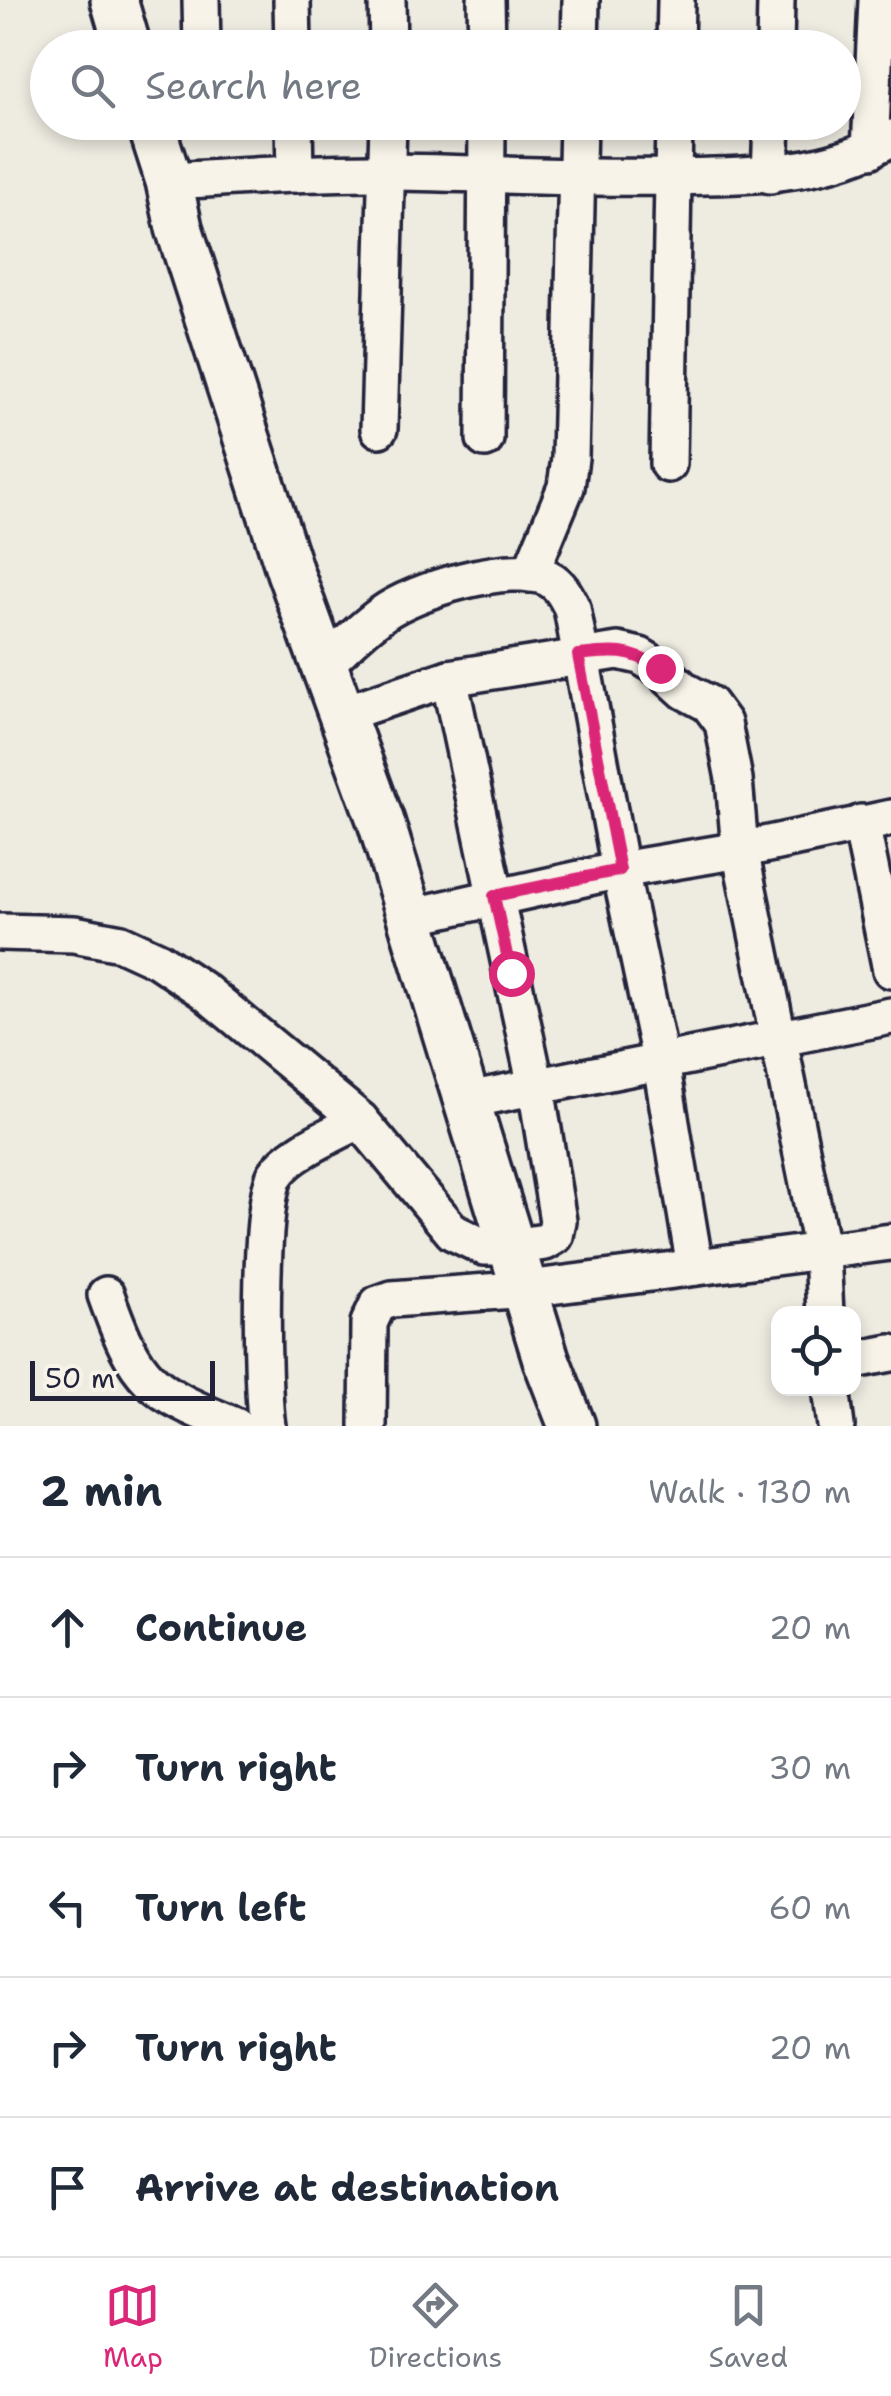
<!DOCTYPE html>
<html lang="en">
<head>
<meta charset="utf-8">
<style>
	body { margin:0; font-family:"Shantell Sans",sans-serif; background:#f2f2f3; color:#1f2937 }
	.controls { position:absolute; right:30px; bottom:30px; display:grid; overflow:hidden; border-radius:20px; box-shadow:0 5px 15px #0003 }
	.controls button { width:90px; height:90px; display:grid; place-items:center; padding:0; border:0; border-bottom:2px solid #e0e1e3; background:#fff; color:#1f2937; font:50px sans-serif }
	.scale { position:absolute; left:30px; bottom:25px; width:185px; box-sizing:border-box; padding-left:10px; border:5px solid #22223b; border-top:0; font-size:28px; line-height:35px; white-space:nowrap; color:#22223b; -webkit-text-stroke:8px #f7f3e8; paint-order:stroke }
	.stop { position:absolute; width:30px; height:30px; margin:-22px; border:8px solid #db2777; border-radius:50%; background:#fff }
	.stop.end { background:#db2777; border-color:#fff; box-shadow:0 2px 10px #0008 }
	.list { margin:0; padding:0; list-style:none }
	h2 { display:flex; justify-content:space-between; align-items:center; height:130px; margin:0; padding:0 40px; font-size:42px }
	h2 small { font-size:32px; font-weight:400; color:#747a83 }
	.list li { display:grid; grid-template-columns:65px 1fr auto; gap:30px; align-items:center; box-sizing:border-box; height:140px; padding:0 40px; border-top:2px solid #e0e1e3 }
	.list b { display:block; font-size:38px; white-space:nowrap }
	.list em { font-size:32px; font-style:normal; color:#747a83 }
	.icon { flex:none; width:55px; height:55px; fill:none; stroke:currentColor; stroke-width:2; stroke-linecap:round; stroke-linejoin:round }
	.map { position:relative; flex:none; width:891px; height:1426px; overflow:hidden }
	.search { position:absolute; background:#fff; box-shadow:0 5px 15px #0003; left:30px; right:30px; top:30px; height:110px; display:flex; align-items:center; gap:25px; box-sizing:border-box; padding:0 35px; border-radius:55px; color:#747a83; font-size:38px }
	.sheet { height:830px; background:#fff }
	nav { display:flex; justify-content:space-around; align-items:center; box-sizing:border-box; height:140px; border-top:2px solid #e0e1e3; background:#fff; font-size:28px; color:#747a83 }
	nav a { display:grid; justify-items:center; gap:5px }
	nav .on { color:#db2777 }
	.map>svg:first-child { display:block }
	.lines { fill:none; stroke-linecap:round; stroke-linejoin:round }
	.minor-casing { stroke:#22223b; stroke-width:42 }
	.major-casing { stroke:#22223b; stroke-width:52 }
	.minor { stroke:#f7f3e8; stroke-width:35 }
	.major { stroke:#f7f3e8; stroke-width:45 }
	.route { stroke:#db2777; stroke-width:12 }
</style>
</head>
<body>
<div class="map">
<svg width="891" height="1426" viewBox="0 0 891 1426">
	<rect width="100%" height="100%" fill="#eeebe1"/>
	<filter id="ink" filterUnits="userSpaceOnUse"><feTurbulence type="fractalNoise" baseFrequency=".01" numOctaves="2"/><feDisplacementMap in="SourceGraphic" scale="20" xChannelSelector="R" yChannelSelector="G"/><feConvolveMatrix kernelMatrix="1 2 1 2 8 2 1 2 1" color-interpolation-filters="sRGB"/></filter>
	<g filter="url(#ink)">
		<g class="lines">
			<defs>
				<g id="minor">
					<polyline points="201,0 202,48"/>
					<polyline points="292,0 293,48"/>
					<polyline points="387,0 388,48"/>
					<polyline points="486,0 487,48"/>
					<polyline points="580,48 581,0"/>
					<polyline points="675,48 676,0"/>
					<polyline points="775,48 776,0"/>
					<polyline points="294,122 295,174"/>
					<polyline points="870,150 877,0"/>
					<polyline points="770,175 772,122"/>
					<path d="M169 181C242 177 316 171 389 172 483 173 576 179 670 177 747 175 822 177 891 138"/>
					<polyline points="379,429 388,122"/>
					<polyline points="485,439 487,122"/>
					<polyline points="668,464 674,122"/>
					<polyline points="530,574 566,487 570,458 578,122"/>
					<path d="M323 666C342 649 361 629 382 614 414 590 511 561 548 578 560 584 566 596 572 608L620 870 661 1063 695 1267"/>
					<polyline points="342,714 449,678 618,651 640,656 660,668 685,691 709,704 723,723 734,779 740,850 822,1252 825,1314"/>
					<polyline points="861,823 891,970"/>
					<polyline points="409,917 620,870 740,850 891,818"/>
					<polyline points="0,932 74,934 121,943 158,960 204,991 360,1120 453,1232 484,1247 513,1247 545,1242 555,1236 558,1221 536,1087 449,678"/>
					<polyline points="468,1100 891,1016"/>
					<path d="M106 1295C137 1383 150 1391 235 1426"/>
					<polyline points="854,1360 891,1353"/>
					<polyline points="831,1388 836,1426"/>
					<path d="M267 1426C261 1387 258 1201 276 1174 290 1152 337 1133 360 1120"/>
					<polyline points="368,1426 369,1323 378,1304 392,1299 527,1289 891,1242"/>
				</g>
				<g id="major">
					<polyline points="114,0 128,48"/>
					<polyline points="150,122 169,181 179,228 290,572 381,822 546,1359 572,1426"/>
				</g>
			</defs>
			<use href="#minor" class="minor-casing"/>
			<use href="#major" class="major-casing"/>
			<use href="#minor" class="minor"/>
			<use href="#major" class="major"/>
		</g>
	</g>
	<g class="lines" filter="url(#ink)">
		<path class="route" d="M511 973 494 896 620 870 578 655C613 651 629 649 660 668"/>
	</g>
</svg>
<div class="controls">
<button><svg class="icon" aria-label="locate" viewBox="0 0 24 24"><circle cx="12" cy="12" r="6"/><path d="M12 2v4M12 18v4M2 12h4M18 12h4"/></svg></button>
</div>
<div class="scale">50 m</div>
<div class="stop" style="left:511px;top:973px"></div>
<div class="stop end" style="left:660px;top:668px"></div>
<div class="search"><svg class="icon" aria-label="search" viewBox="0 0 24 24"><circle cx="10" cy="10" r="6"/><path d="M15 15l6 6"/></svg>Search here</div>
</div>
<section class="sheet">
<h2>2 min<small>Walk · 130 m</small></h2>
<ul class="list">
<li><svg class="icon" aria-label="ahead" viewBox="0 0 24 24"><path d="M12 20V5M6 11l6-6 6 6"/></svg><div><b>Continue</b></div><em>20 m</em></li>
<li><svg class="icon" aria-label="right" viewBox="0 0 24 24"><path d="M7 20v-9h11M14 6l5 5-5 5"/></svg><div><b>Turn right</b></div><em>30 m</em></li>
<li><svg class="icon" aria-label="left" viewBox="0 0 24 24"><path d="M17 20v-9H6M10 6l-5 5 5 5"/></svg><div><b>Turn left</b></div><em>60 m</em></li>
<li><svg class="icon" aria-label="right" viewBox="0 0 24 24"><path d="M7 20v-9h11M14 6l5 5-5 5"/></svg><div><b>Turn right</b></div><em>20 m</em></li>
<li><svg class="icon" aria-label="arrive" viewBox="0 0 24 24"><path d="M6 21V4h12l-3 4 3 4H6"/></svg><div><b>Arrive at destination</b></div></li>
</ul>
</section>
<nav>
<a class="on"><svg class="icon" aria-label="map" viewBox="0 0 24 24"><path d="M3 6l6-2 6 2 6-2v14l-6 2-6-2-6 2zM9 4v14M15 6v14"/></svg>Map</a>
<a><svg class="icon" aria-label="directions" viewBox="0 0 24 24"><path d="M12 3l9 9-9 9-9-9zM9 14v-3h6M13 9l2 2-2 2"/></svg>Directions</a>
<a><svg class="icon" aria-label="saved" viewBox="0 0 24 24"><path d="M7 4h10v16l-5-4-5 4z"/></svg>Saved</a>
</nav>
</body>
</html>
